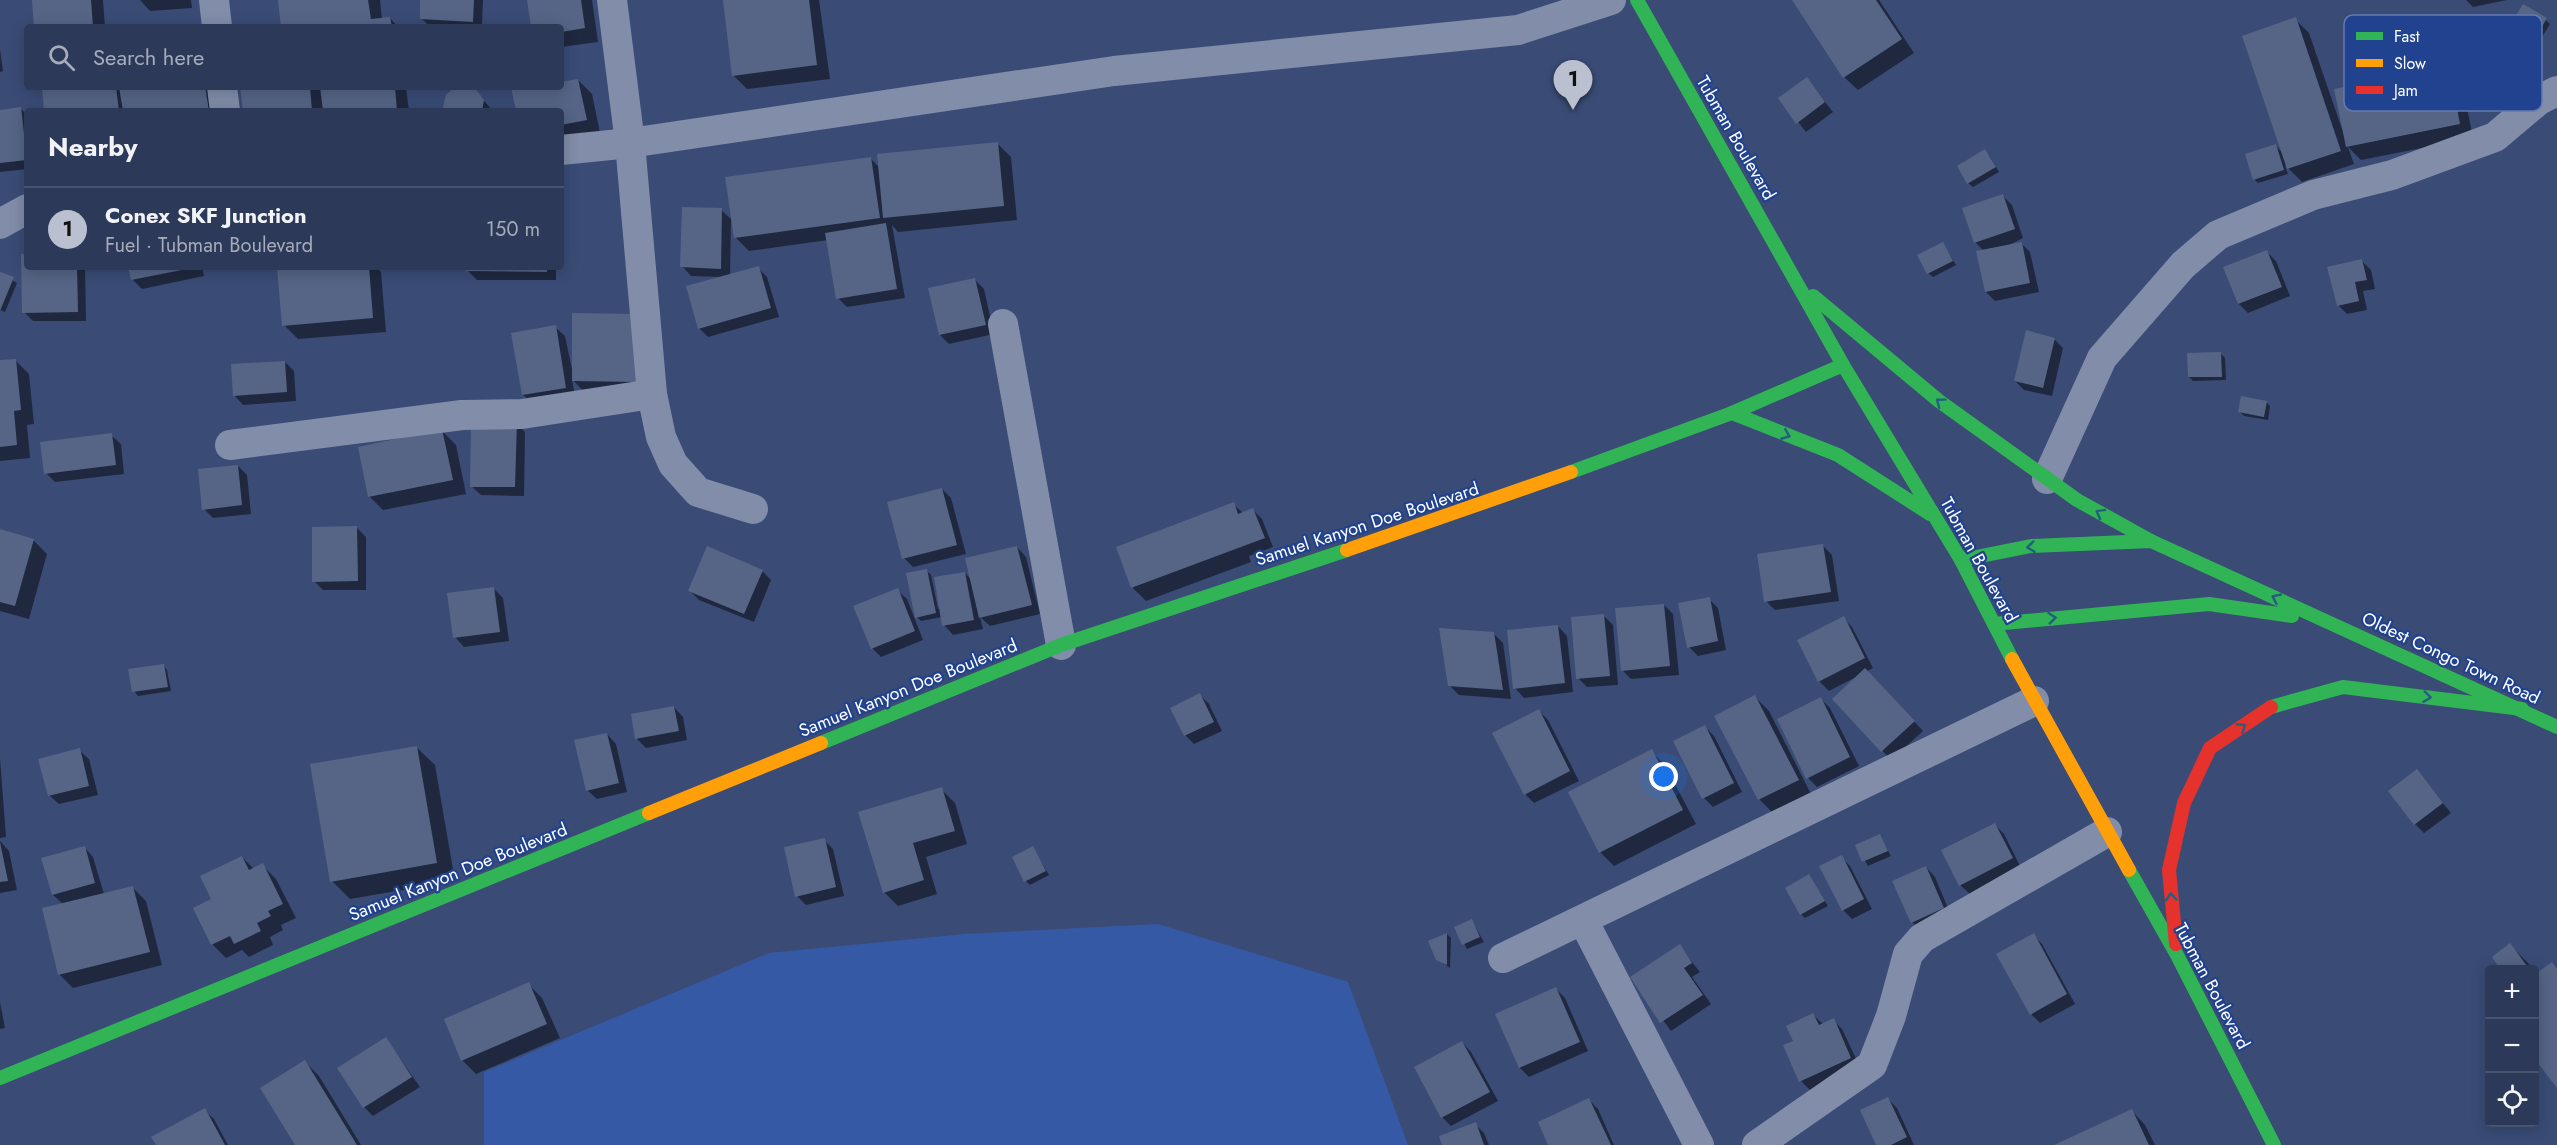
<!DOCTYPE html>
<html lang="en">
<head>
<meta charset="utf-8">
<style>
	body { margin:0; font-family:Jost,sans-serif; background:#384461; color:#f1f3f6 }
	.controls { position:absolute; right:18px; bottom:18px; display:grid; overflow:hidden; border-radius:6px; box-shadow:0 3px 15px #0003 }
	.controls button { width:54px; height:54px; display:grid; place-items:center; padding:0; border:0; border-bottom:2px solid #48536e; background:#2c3958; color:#f1f3f6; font:30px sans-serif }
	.you { position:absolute; left:1664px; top:777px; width:21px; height:21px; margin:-15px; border:4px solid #fff; border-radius:50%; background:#1a73e8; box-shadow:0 0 0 9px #1a73e833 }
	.badge { display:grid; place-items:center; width:39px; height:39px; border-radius:50%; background:#bac0cf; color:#111; font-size:20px; font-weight:700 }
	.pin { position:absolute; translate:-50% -50px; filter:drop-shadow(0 2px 3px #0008) }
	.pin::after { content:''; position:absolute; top:32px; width:21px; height:18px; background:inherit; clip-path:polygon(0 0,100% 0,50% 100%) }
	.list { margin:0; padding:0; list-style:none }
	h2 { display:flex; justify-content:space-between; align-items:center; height:78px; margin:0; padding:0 24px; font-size:26px }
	h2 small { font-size:20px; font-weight:400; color:#a6acba }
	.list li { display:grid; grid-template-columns:39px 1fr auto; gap:18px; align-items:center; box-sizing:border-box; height:84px; padding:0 24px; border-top:2px solid #48536e }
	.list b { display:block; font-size:22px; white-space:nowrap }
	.list p { margin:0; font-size:20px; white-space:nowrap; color:#a6acba }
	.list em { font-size:20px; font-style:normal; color:#a6acba }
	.icon { flex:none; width:33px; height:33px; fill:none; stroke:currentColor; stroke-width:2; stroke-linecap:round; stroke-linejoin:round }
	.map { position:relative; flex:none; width:2557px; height:1145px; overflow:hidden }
	.search { position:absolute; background:#2c3958; box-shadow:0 3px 15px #0003; left:24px; top:24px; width:540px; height:66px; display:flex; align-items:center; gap:15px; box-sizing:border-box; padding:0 21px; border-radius:6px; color:#a6acba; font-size:22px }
	.panel { position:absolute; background:#2c3958; box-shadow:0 3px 15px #0003; left:24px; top:108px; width:540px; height:162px; border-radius:6px }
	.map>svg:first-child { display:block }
	.green { fill:#3659a5 }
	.shadow { fill:#0007 }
	.building { fill:#566586 }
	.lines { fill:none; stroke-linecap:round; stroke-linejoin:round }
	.street { stroke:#818da9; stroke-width:30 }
	.fast { stroke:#30b455; stroke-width:14 }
	.slow { stroke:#ff9f0a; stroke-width:14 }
	.jam { stroke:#e5322d; stroke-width:14 }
	.oneway { stroke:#255e80 }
	.labels { text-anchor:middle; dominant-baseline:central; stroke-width:4.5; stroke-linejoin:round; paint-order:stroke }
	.street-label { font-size:18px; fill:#fff; stroke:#21428e }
	.key { fill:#21428e; stroke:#647bb0; stroke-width:1.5 }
	.key-label { font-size:16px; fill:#fff }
</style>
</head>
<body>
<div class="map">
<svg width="2557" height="1145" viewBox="0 0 2557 1145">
	<rect width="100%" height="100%" fill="#3a4c76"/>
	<polygon class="green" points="1158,924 1348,982 1408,1145 484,1145 484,1072 769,953 965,934"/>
	<g class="shadow">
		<polygon points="33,0 103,0 105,27 36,27"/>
		<polygon points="140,0 191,0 192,8 150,11"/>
		<polygon points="279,0 380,0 382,19 390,18 398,27 283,27"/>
		<polygon points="422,0 483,0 482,27 430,27 421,18"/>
		<polygon points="529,0 592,0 598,42 561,47 561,27 533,27"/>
		<polygon points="724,0 819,0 830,79 747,89 733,75"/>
		<polygon points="1794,0 1879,0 1914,53 1858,90 1844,77"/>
		<polygon points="2466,0 2507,0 2473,7"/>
		<polygon points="2295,19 2309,33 2342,129 2448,68 2462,82 2473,138 2361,160 2348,147 2354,164 2302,182 2285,165 2288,174 2258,183 2254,179 2276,146 2283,153"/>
		<polygon points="2546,20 2550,24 2533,52 2507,34"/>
		<polygon points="0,49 3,71 0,72"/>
		<polygon points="1807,79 1833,112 1806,132 1780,99"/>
		<polygon points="578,80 592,94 600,133 561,147 561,111 518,111 512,87 561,87 561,84"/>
		<polygon points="43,87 216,87 220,111 45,111"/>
		<polygon points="241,87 406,87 409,111 244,111"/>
		<polygon points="457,87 472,87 493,111 447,111"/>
		<polygon points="21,109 27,115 27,169 0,172 0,111"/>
		<polygon points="997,143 1011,157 1017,220 898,232 892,225 905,298 847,307 838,298 828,240 749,251 735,237 871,159 880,168"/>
		<polygon points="1989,155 1999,172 1973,187 1968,183"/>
		<polygon points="2003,196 2012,205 2023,238 2005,247 2021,243 2030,252 2039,292 1995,301 1986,292 1984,251 1975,242"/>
		<polygon points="721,210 731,219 730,276 758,268 767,277 779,317 708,337 699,328 723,277 691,276 682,266"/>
		<polygon points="1943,244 1956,265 1933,277 1928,273"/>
		<polygon points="2267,252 2276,261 2290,296 2248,313 2239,304 2225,268"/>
		<polygon points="27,255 27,267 85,267 86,321 33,321 24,312"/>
		<polygon points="2362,261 2371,270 2375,289 2363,291 2367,310 2347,314 2338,305"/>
		<polygon points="130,267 202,267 204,276 142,289 133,280"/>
		<polygon points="279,267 376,267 381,272 386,332 298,339 284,325"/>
		<polygon points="468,267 556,267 556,280 477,280 468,271"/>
		<polygon points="0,273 17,283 5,312 0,310"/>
		<polygon points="975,280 984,289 994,334 949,344 940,335"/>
		<polygon points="573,315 650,395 587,395 572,379 575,397 533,404 523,395 555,327 565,336 574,379"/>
		<polygon points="2054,339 2063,348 2052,396 2024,390 2015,381"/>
		<polygon points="2221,354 2225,358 2226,380 2193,381 2189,377"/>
		<polygon points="15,360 29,374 34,424 27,425 30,458 0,461 0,361"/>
		<polygon points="285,362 294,371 296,401 243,405 234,395"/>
		<polygon points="2266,402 2270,406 2268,420 2244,416 2240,412"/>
		<polygon points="516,422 525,432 524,496 481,495 471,486"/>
		<polygon points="442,431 456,445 466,494 383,510 369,496"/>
		<polygon points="111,435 121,444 124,474 55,482 46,473"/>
		<polygon points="238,466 247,475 251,514 213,518 204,509"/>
		<polygon points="942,489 951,498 966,554 913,567 904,558"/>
		<polygon points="1233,504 1243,513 1253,510 1262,519 1273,547 1249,556 1251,562 1146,601 1132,587"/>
		<polygon points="357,528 366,537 366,590 323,590 314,581"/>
		<polygon points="0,531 33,540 47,554 29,619 0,611"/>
		<polygon points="1823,546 1832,555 1839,601 1775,610 1766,601"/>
		<polygon points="1017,547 1026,557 1040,614 990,626 980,617 983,629 953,635 944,625 942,617 921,621 917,617 927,571 931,575 938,609 941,608 965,573 972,580"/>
		<polygon points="762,571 771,580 754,622 699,600 690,591"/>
		<polygon points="494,589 503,598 509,641 464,647 455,637"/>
		<polygon points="897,590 907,599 923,640 881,657 872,648"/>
		<polygon points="1709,599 1718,608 1726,650 1698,656 1689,647"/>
		<polygon points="1664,605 1673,614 1679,675 1631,679 1622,670"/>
		<polygon points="1604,616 1613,625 1618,685 1587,687 1578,678"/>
		<polygon points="1843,618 1852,627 1873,668 1867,671 1923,731 1891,760 1834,699 1858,676 1829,691 1819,681 1799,641"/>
		<polygon points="1558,626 1567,636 1573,692 1524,698 1515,688"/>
		<polygon points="1493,633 1503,643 1511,699 1459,695 1450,686"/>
		<polygon points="163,665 167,670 171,691 138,696 134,691"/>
		<polygon points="1200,695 1209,704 1222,731 1194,744 1185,735"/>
		<polygon points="1755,697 1769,711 1811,794 1773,813 1759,799 1716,717"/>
		<polygon points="1821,699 1830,708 1859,766 1817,787 1808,778 1779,720"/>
		<polygon points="674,707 683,717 687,740 646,748 637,739"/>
		<polygon points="1539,711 1548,720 1579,781 1534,803 1525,794"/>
		<polygon points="1705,727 1714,736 1742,792 1713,807 1704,798"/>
		<polygon points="607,734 616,744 627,792 597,799 587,790"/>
		<polygon points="416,747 435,765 455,881 350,899 332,881"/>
		<polygon points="79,750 89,759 98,795 59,804 49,795"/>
		<polygon points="1651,751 1665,765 1696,824 1614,866 1600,852"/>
		<polygon points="0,758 6,837 0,838"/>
		<polygon points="2417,771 2451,813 2424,833 2415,824"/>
		<polygon points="941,789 955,803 967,844 926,857 937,894 898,906 884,892"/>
		<polygon points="1995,825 2004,834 2021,868 1970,894 1960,885"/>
		<polygon points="1880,836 1891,856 1868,866 1857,846"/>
		<polygon points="824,840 833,849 844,896 806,905 797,896"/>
		<polygon points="0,841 9,851 17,890 0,893"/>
		<polygon points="84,847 93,857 104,894 132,887 146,901 162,965 73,988 59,974 63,904 53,895"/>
		<polygon points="1033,848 1049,875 1030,885 1026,881"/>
		<polygon points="242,857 254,869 262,865 276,879 296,918 281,925 283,930 270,937 273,945 249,957 242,950 226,958 212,944 195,909 213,900"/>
		<polygon points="1841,857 1850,866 1872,909 1852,919 1843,910"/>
		<polygon points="1926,867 1935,877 1952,918 1921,931 1912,922"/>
		<polygon points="1809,876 1828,906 1805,918 1801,914"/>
		<polygon points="1472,921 1484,942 1467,949 1456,928"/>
		<polygon points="1447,934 1451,938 1450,968 1438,959"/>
		<polygon points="2033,935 2042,944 2075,1004 2040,1023 2031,1014"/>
		<polygon points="2510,945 2528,963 2533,970 2503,970"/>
		<polygon points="1679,946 1700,972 1692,977 1711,1004 1671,1031 1632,978"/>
		<polygon points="528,984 542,998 560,1038 476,1074 462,1060"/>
		<polygon points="1556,989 1565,998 1588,1051 1529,1077 1520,1068 1497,1015"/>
		<polygon points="0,1002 5,1028 0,1029"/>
		<polygon points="1813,1015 1823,1024 1833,1020 1842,1029 1860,1067 1810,1090 1801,1081 1795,1042"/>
		<polygon points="386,1039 420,1087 373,1116 364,1107 340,1069"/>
		<polygon points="1462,1042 1471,1052 1498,1101 1451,1126 1442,1117"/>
		<polygon points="305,1062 319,1076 361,1145 297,1145"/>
		<polygon points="1887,1098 1897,1108 1914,1145 1878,1145"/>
		<polygon points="1589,1100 1598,1109 1614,1145 1550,1145"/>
		<polygon points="204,1110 214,1119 228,1145 158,1145"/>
		<polygon points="2132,1111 2145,1125 2155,1145 2058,1145"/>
		<polygon points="1475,1124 1484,1133 1489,1145 1444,1145"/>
	</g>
	<g class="building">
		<polygon points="32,0 91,0 93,27 34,27"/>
		<polygon points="278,0 368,0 371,19 390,17 392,27 281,27"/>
		<polygon points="420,0 474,0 473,22 420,19"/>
		<polygon points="527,0 581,0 585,28 561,32 561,27 531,27"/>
		<polygon points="723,0 809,0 817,65 732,76"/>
		<polygon points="1792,0 1876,0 1902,39 1843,78"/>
		<polygon points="2523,4 2547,18 2529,49 2505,34"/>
		<polygon points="2296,17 2341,151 2287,169 2242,36"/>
		<polygon points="2449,66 2460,124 2346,147 2334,89"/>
		<polygon points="1807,77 1825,102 1796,124 1778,98"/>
		<polygon points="578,79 587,120 561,125 561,111 516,111 511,87 561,87 561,82"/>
		<polygon points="42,87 116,87 119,111 44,111"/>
		<polygon points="119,87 205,87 209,111 123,111"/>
		<polygon points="240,87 310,87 312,111 243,111"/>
		<polygon points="320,87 395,87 397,111 323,111"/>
		<polygon points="455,87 474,87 484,100 482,111 445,111 443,107 446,95"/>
		<polygon points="21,107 27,160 0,163 0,110"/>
		<polygon points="998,142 1004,206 883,218 877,154"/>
		<polygon points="2276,144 2284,170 2253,180 2245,154"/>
		<polygon points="1985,149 1996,167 1967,184 1957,166"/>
		<polygon points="871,157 880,218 734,238 725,177"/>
		<polygon points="2003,194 2015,229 1974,243 1962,208"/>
		<polygon points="682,207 722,208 721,269 680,267"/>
		<polygon points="886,223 897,289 836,299 825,233"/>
		<polygon points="1943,242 1953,261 1927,274 1917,255"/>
		<polygon points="2022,242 2030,283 1985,292 1976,251"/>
		<polygon points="2267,250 2282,287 2238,304 2223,267"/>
		<polygon points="21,254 27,254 27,267 77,267 78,312 22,313"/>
		<polygon points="2362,259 2367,280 2355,282 2359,301 2337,306 2327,267"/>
		<polygon points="759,266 771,308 698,329 686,286"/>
		<polygon points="128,267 192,267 192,268 131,280"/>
		<polygon points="277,267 369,267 373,318 282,326"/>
		<polygon points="466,267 547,267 547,272 466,271"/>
		<polygon points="0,272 14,277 0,311"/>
		<polygon points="975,278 986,325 939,335 928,288"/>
		<polygon points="572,313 637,314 637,382 572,381"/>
		<polygon points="556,325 566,388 522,395 511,333"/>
		<polygon points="2026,330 2055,338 2043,388 2014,381"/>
		<polygon points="2221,352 2222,377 2188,377 2187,353"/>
		<polygon points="16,359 21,410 14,411 17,445 0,447 0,360"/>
		<polygon points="285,361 287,392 233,396 231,364"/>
		<polygon points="2241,396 2267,401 2264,417 2238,412"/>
		<polygon points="471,420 517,421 515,487 470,487"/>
		<polygon points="442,429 453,480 368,497 358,447"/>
		<polygon points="112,433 116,465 44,474 40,442"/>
		<polygon points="238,465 242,505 202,510 198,469"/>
		<polygon points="942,488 957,545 902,559 887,502"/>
		<polygon points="1234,502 1238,514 1253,508 1265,538 1131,588 1116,547"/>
		<polygon points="357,526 358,581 312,582 312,527"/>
		<polygon points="0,529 34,539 15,606 0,602"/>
		<polygon points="1823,544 1831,592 1764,602 1757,554"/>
		<polygon points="707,546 763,570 744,614 688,591"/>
		<polygon points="1017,546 1032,605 979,618 965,558"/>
		<polygon points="927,569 936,613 915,618 906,573"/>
		<polygon points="965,572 974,620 942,626 934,577"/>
		<polygon points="494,587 500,632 453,638 447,593"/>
		<polygon points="898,588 915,631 871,649 853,606"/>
		<polygon points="1710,597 1718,641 1687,648 1678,603"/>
		<polygon points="1664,604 1670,666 1621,671 1615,608"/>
		<polygon points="1604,614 1610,676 1576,679 1571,617"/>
		<polygon points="1844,616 1865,658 1818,682 1797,640"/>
		<polygon points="1558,625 1565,683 1513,689 1507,630"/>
		<polygon points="1439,628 1494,632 1503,690 1448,686"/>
		<polygon points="164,664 168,687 132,692 128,669"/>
		<polygon points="1865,668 1915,721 1881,752 1832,699"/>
		<polygon points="1200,693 1214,722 1184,736 1170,708"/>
		<polygon points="1755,695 1799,780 1758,800 1714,716"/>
		<polygon points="1821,697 1850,757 1806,779 1777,719"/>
		<polygon points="674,706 679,731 635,739 631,714"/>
		<polygon points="1539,709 1570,771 1524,795 1492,733"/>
		<polygon points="1705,725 1734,783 1702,799 1673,741"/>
		<polygon points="607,733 619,783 586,791 574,740"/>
		<polygon points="417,746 437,863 330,882 310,764"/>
		<polygon points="80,748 89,786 48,796 38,759"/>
		<polygon points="1652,749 1683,810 1599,853 1568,792"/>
		<polygon points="2417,769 2443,803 2414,825 2388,791"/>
		<polygon points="942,787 955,831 913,843 924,880 883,893 858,812"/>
		<polygon points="1995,823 2013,858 1959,886 1941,850"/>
		<polygon points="1880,834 1888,851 1862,862 1855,845"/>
		<polygon points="825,838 836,887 795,897 784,847"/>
		<polygon points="0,842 8,881 0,882"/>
		<polygon points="85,846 95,883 52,895 41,858"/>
		<polygon points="1033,846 1046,871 1024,882 1012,857"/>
		<polygon points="1842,855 1864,899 1842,911 1819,866"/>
		<polygon points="242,856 249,870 263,863 283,904 268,911 271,916 257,923 261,931 234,944 230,936 211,945 193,908 211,899 200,876"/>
		<polygon points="1926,866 1944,908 1911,923 1892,881"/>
		<polygon points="1809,874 1825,901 1800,915 1785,888"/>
		<polygon points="133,886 150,952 58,975 42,908"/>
		<polygon points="1472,919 1480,937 1462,945 1454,927"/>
		<polygon points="1447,933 1447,965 1436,960 1428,941"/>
		<polygon points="2034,933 2067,994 2030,1015 1996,954"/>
		<polygon points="2510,943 2530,970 2501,970 2492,957"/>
		<polygon points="1680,944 1692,963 1684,968 1703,995 1660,1023 1630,977"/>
		<polygon points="2552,962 2557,969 2557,1088 2534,1058 2534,975"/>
		<polygon points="529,982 547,1024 461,1061 444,1019"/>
		<polygon points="1556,987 1580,1042 1519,1068 1495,1014"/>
		<polygon points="1813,1013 1819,1025 1834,1018 1851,1058 1799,1082 1783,1045 1793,1041 1786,1026"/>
		<polygon points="386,1037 412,1077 363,1108 337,1068"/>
		<polygon points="1462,1041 1490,1092 1441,1118 1414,1067"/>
		<polygon points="305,1060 357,1145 295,1145 260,1088"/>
		<polygon points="1888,1097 1907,1137 1891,1145 1876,1145 1860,1110"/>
		<polygon points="1589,1098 1611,1145 1548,1145 1538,1122"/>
		<polygon points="205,1108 225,1145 156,1145 151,1137"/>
		<polygon points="2132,1109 2149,1145 2054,1145"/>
		<polygon points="1476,1122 1484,1145 1442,1145 1439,1136"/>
	</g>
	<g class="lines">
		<g class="street">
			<polyline points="214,0 217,27"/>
			<polyline points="612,0 630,143 652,394 661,437 673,464 698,492 753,509"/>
			<polyline points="222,87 225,111"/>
			<polyline points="561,150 630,143 1114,71 1518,30 1611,0"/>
			<polyline points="0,224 27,209"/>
			<polyline points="1003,324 1061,645"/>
			<polyline points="230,445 462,415 522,414 652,394"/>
			<polyline points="2047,479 2102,358 2183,265 2218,235 2313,195 2392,175 2495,137 2539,100 2557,91"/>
			<polyline points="1583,920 1699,1145"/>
			<polyline points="1503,958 2034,701"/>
			<polyline points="1757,1145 1872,1065 1891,1016 1908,954 1922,938 2107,832"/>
		</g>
		<g class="fast">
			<polyline points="1637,0 1843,365 1961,560 2012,659"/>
			<polyline points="1813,296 1939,401 2077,500 2151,541"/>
			<polyline points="1732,413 1838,455 1930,514"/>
			<polyline points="1571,472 1732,413 1843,365"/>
			<polyline points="1961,560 2031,546 2151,541 2557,727"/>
			<polyline points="1994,624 2209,604 2292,616"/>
			<polyline points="2271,707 2343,687 2522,709"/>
			<polyline points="821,743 1061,645 1347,550"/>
			<polyline points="2129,870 2177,955 2274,1145"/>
			<polyline points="0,1078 649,813"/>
		</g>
		<g class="slow">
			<polyline points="1347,550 1571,472"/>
			<polyline points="2012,659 2129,870"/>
			<polyline points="649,813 821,743"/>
		</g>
		<polyline class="jam" points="2176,944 2169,870 2184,803 2210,748 2271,707"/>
	</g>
	<defs><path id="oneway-chevron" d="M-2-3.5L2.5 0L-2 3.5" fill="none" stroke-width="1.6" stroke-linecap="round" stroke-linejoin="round" transform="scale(1.5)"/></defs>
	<g class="oneway">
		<use href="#oneway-chevron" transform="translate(1940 402) rotate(-143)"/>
		<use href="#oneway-chevron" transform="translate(1786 435) rotate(22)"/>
		<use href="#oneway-chevron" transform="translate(2100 513) rotate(-151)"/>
		<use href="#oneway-chevron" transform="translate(2031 547) rotate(173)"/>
		<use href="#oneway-chevron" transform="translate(2276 598) rotate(-155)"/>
		<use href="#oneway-chevron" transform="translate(2052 618) rotate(-6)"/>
		<use href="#oneway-chevron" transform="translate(2427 697) rotate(7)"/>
		<use href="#oneway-chevron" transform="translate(2242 727) rotate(-34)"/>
		<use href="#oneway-chevron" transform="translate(2171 897) rotate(-95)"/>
	</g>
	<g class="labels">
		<g class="street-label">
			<text transform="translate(1736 138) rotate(60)">Tubman Boulevard</text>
			<text transform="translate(1367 524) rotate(-18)">Samuel Kanyon Doe Boulevard</text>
			<text transform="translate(1979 560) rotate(61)">Tubman Boulevard</text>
			<text transform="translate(2451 658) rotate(25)">Oldest Congo Town Road</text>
			<text transform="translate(908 688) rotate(-22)">Samuel Kanyon Doe Boulevard</text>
			<text transform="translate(458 872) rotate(-22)">Samuel Kanyon Doe Boulevard</text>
			<text transform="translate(2212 986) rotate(62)">Tubman Boulevard</text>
		</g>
	</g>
	<rect x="2344" y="15" width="198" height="96" rx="9" class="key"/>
	<rect x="2356" y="32" width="27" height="8" fill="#30b455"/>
	<rect x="2356" y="59" width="27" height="8" fill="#ff9f0a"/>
	<rect x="2356" y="86" width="27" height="8" fill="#e5322d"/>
	<g class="key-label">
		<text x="2394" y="42">Fast</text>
		<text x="2394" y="69">Slow</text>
		<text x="2394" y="96">Jam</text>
	</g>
</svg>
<div class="controls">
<button>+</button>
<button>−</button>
<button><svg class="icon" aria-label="locate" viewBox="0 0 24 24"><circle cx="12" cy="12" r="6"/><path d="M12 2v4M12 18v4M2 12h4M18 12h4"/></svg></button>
</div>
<div class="you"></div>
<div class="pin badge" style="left:1573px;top:110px">1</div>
<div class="search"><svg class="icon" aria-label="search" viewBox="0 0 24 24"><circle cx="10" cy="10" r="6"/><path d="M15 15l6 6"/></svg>Search here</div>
<section class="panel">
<h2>Nearby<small></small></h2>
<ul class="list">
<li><span class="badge">1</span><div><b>Conex SKF Junction</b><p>Fuel · Tubman Boulevard</p></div><em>150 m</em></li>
</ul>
</section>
</div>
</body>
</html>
